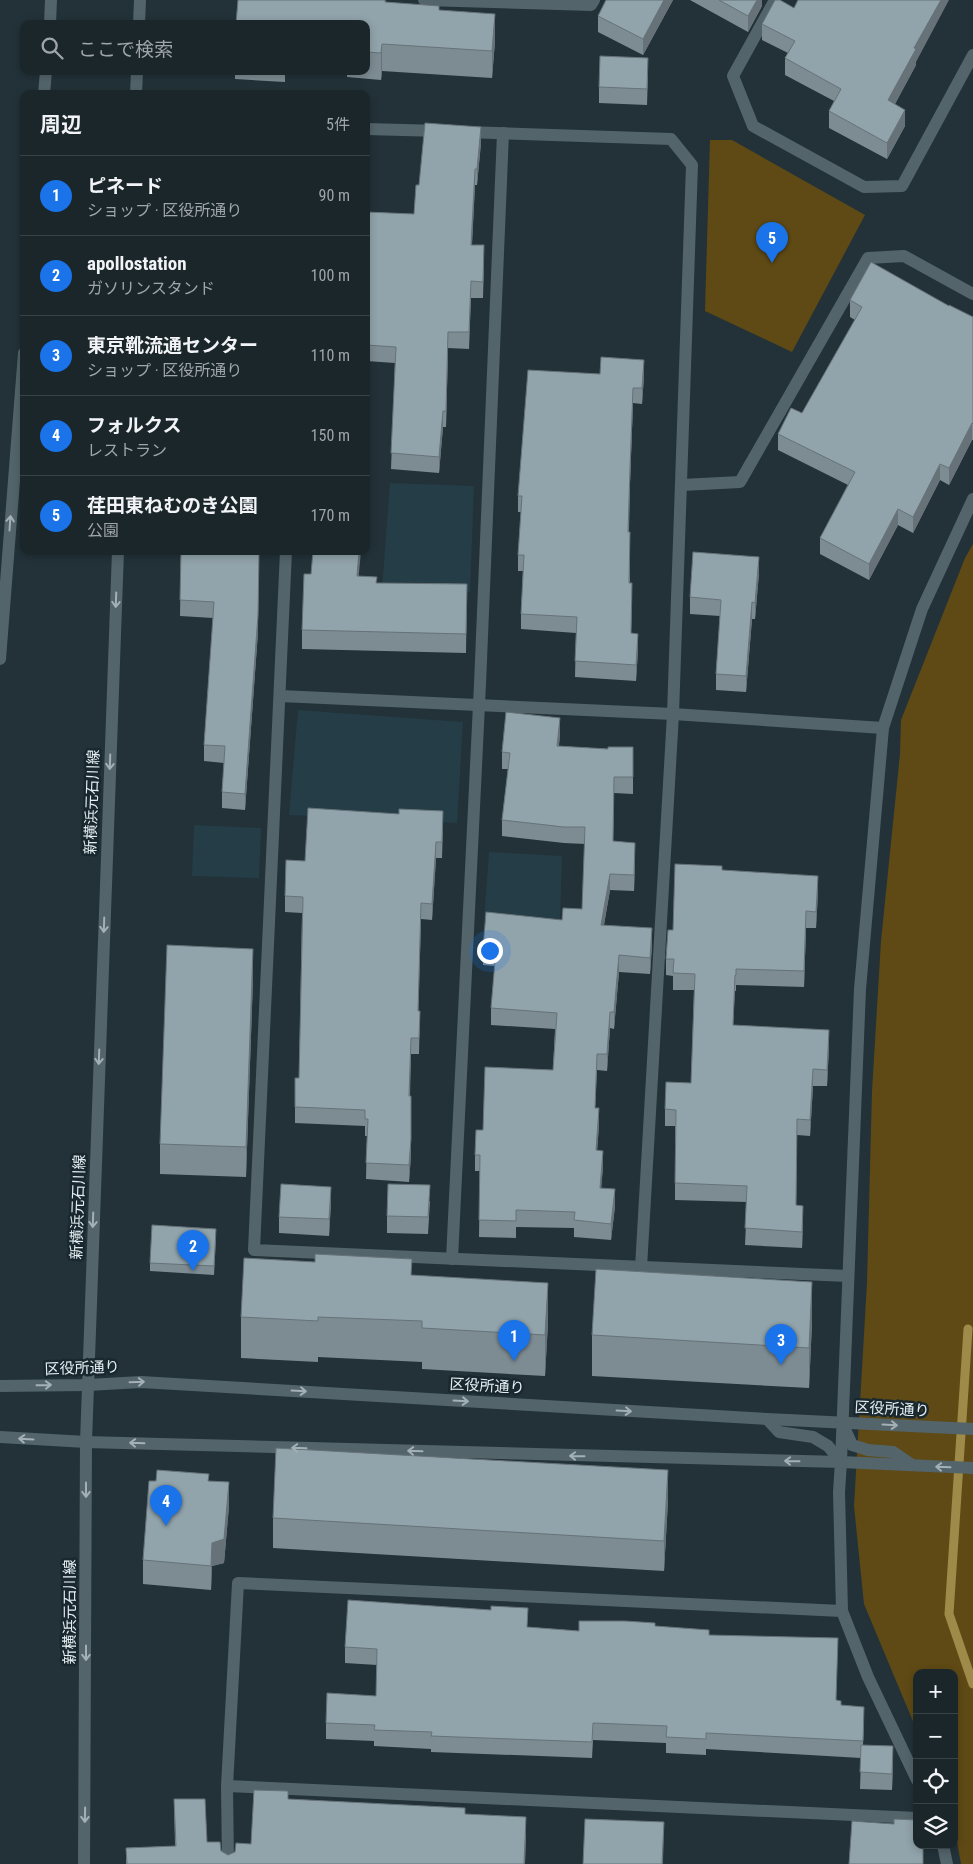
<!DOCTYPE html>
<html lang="ja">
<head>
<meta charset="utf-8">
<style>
	body { margin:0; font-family:"Roboto Condensed","Noto Sans JP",sans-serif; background:#273236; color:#f1f3f6 }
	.controls { position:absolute; right:15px; bottom:15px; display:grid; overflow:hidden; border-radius:10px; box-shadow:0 2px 8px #0003 }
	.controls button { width:45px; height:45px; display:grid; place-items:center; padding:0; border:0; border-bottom:1px solid #384347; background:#1a262a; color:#f1f3f6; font:25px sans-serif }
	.you { position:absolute; left:489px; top:950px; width:18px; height:18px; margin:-12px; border:4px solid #fff; border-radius:50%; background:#1a73e8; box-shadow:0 0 0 8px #1a73e833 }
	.badge { display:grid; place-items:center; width:32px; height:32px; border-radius:50%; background:#1a73e8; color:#fff; font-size:16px; font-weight:700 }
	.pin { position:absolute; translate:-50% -41px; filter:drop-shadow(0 1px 2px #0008) }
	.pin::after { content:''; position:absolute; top:26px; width:18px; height:15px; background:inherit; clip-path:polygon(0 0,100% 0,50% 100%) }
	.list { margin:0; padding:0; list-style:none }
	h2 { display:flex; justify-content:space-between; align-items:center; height:65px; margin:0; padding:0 20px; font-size:21px }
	h2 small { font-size:16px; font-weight:400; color:#9fa5a8 }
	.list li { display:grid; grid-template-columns:32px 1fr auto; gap:15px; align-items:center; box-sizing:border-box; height:80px; padding:0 20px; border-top:1px solid #384347 }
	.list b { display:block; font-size:19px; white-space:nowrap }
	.list p { margin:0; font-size:16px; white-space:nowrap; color:#9fa5a8 }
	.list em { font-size:16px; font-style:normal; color:#9fa5a8 }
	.icon { flex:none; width:28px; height:28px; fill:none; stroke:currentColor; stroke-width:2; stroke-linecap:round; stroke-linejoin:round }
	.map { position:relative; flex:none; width:973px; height:1864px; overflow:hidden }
	.search { position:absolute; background:#1a262a; box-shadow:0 2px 8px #0003; left:20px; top:20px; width:350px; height:55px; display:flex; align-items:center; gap:12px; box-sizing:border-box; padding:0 18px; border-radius:10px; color:#9fa5a8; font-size:19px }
	.panel { position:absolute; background:#1a262a; box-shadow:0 2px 8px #0003; left:20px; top:90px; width:350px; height:465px; border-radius:10px }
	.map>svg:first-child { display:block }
	.built { fill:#253d46 }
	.green { fill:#5f4a15 }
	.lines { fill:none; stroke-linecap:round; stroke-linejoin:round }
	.stream { stroke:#9e8b49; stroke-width:9 }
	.street { stroke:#53646b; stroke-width:12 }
	.secondary { stroke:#53646b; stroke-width:12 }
	.wall { fill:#7d8c93 }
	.shaded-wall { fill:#667278 }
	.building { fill:#91a3ab; stroke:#667278 }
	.oneway { stroke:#a3b0b5 }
	.labels { text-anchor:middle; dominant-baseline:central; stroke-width:5; stroke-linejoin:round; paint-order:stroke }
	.street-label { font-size:15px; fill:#e4eef2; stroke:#19282e }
</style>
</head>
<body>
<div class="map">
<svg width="973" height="1864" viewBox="0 0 973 1864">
	<rect width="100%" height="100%" fill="#223238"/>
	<g class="built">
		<polygon points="390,483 474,486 470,592 382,588"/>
		<polygon points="298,710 463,722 457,823 289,815"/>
		<polygon points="194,825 261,828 259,878 192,876"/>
		<polygon points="489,852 562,856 560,922 484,919"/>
	</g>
	<g class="green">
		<polygon points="710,140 732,140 865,215 792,352 705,311"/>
		<polygon points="973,544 973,1864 961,1864 954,1825 954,1673 917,1673 917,1731 864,1604 854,1506 867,1283 872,1091 881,941 900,754 901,720 965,558"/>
	</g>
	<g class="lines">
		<polyline class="stream" points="968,1329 949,1614 973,1684"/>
		<g class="street">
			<polyline points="424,0 591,5 594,0"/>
			<polyline points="775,0 733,76 753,126 864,187 902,186 973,55"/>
			<polyline points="366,129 441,131"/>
			<polyline points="466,132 671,139 692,165 673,714 641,1268"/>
			<polyline points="682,485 740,482 868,258 904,256 973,294"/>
			<polyline points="286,551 254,1250 848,1276"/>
			<polyline points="280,696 673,714 883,728"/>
			<polyline points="452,1259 480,684 503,133"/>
			<polyline points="841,1462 839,1492 842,1611 868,1677 917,1780"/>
			<polyline points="227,1786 917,1818"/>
			<polyline points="943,1845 947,1864"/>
			<polyline points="228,1864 227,1786 238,1583 842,1611"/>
		</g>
		<g class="secondary">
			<polyline points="50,24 51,0"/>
			<polyline points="139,24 140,0"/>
			<polyline points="44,94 46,71"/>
			<polyline points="136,94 137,71"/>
			<polyline points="0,659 24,353"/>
			<polyline points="0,1386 88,1385 141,1382 767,1419 973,1429"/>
			<polyline points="767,1419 779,1432 813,1437 828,1446 841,1462"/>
			<polyline points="843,1425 852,1445 868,1450 893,1452 912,1465"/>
			<polyline points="0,1437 86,1442 841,1462 973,1468"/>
			<polyline points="841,1462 860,989 883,728 922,609 973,499"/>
			<polyline points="84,1864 86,1442 118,551"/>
		</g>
	</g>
	<g class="wall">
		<polygon points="386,0 386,2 439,10 495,41 492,78 382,71 381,80 347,77 347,73 285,72 285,82 235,79 235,71 366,71 366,24"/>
		<polygon points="673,0 643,55 598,32 598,16"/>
		<polygon points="690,0 762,0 762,6 748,32"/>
		<polygon points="762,24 916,62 916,65 895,104 905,126 887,159 829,128 829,111 834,101 785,75 785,58 788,53 762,40"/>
		<polygon points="648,75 647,105 599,103 599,87"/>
		<polygon points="481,143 477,185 475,185 472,245 484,261 483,298 471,298 469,349 448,348 446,427 443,427 439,473 391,469 395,363 366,361 366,212 414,214 419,185"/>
		<polygon points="850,300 949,306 973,317 973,440 972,440 949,485 940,480 913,533 898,525 869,580 820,554 820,538 848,485 778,450 778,434 802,413 855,320 850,317"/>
		<polygon points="644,376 642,404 633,403 630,483 629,532 630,583 632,598 631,633 638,650 636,681 575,677 576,633 521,629 521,614 523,571 518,571 518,555 521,512 518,512 518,496"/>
		<polygon points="181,551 258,632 245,810 222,808 222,792 224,763 204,761 204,745 213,618 180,616"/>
		<polygon points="759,573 755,619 752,619 746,692 716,690 716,674 720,616 690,614 690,597"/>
		<polygon points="359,576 377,583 467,584 466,653 302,649 302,630"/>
		<polygon points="560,734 559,746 608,749 633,747 633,794 614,793 613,842 635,859 634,891 610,890 604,925 652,945 650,974 619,972 614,1029 610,1028 607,1071 597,1070 595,1108 599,1125 597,1150 603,1167 601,1188 615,1206 611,1240 574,1237 574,1228 516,1227 516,1238 479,1237 480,1171 475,1171 475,1155 483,1130 553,1070 555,1029 491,1025 491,1008 495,966 483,965 483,949 562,920 582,909 585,844 564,843 502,836 502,820 508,769 502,769 502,752"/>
		<polygon points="443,827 442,858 436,858 432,920 421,919 418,1011 420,1011 419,1054 411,1054 410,1096 411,1155 409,1182 366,1179 367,1136 365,1136 365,1126 295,1123 295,1107 299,1078 302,913 285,912 285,896 305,861"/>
		<polygon points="722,870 818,892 816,928 806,928 804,987 736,985 736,991 735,991 733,1025 829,1047 827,1086 813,1086 810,1136 797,1135 796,1205 803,1222 802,1248 745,1245 747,1202 675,1200 675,1126 665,1126 665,1109 691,1083 694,990 673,990 673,976 666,975 666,959 673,930"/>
		<polygon points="253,979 246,1177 160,1174 160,1144"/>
		<polygon points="430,1201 428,1234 387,1233 387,1216"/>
		<polygon points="331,1203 329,1236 279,1233 279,1217"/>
		<polygon points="216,1237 214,1275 150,1271 150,1263"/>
		<polygon points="412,1275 548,1323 545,1376 422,1369 422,1362 318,1357 318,1362 241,1358 241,1317"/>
		<polygon points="812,1323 809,1388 592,1376 592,1335"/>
		<polygon points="209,1481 229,1506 224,1563 212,1566 211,1590 143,1584 143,1560"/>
		<polygon points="668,1501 664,1571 273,1548 273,1518"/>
		<polygon points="655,1626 709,1635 837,1700 841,1705 864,1723 863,1745 893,1763 892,1790 860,1789 861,1758 706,1749 706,1755 666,1753 666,1743 593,1740 592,1758 431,1752 431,1749 374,1746 374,1741 326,1739 326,1723 376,1696 377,1665 345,1663 345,1647 528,1627 579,1631"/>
		<polygon points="174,1799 207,1842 228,1855 251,1844 288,1799 465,1814 526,1834 525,1864 126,1864 126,1848 175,1846"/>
	</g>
	<g class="shaded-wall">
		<polygon points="664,0 673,0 643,55 643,39"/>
		<polygon points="757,0 762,0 762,6 748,32 748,16"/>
		<polygon points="941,0 949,0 916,62 916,65 888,117 888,100 914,48"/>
		<polygon points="495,14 495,41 492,78 492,51"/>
		<polygon points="382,44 382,71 381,80 381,53"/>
		<polygon points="905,110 905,126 887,159 887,143"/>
		<polygon points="481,127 481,143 477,185 477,169"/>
		<polygon points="475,169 475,185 471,261 471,245"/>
		<polygon points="448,332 448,348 446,427 446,411"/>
		<polygon points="644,360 644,376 642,404 642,388"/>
		<polygon points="633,388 633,403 630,483 630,468"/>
		<polygon points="443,411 443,427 439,473 439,457"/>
		<polygon points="972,423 972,440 949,485 949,468"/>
		<polygon points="940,464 940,480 913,533 913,517"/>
		<polygon points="898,509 898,525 869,580 869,564"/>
		<polygon points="359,551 361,551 357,595 357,576"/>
		<polygon points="259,553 258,632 245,810 245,794"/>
		<polygon points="759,557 759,573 755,619 755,603"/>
		<polygon points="752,602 752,619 746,692 746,676"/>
		<polygon points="638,634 638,650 636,681 636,665"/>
		<polygon points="560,718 560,734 557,762 557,746"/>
		<polygon points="436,842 436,858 432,920 432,904"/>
		<polygon points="635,843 635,859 634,891 634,875"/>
		<polygon points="610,874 610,890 601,941 601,925"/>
		<polygon points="818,876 818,892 816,928 816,912"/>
		<polygon points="421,903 421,919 418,1028 418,1011"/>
		<polygon points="806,911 806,928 804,987 804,971"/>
		<polygon points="652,928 652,945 650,974 650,958"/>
		<polygon points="253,949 253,979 246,1177 246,1147"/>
		<polygon points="619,955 619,972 614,1029 614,1012"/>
		<polygon points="610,1012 610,1028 607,1071 607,1054"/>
		<polygon points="829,1030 829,1047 827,1086 827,1070"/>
		<polygon points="813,1069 813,1086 810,1136 810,1120"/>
		<polygon points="411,1096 411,1155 409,1182 409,1165"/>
		<polygon points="599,1108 599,1125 596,1166 596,1150"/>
		<polygon points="603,1151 603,1167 600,1204 600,1188"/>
		<polygon points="331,1187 331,1203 329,1236 329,1219"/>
		<polygon points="615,1189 615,1206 611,1240 611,1224"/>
		<polygon points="803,1206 803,1222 802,1248 802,1232"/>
		<polygon points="812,1282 812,1323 809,1388 809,1348"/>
		<polygon points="548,1283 548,1323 545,1376 545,1335"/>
		<polygon points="668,1470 668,1501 664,1571 664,1541"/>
		<polygon points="229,1482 229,1506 224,1563 212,1566 211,1590 211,1566 212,1543"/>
		<polygon points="893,1746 893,1763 892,1790 892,1774"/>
		<polygon points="526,1817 525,1864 524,1864"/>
		<polygon points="664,1822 663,1864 662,1864"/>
	</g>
	<g class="building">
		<polygon points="238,0 385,0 385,2 439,6 439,10 495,14 492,51 382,44 381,53 366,52 366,24 236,24"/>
		<polygon points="606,0 664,0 643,39 598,16"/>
		<polygon points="719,0 757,0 748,16"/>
		<polygon points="775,0 780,0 794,8 798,0 941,0 914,48 916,49 888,100 905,110 887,143 829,111 841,89 785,58 795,41 762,24"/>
		<polygon points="600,56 648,58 647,89 599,87"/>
		<polygon points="425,123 481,127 477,169 475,169 471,245 484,245 483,282 471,281 469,332 448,332 446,411 443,411 439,457 391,453 396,347 366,345 366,212 414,214 416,185 419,185"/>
		<polygon points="871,262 949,306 949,305 973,317 973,424 972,423 949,468 940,464 913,517 898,509 869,564 820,538 855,472 778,434 791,408 802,413 862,307 850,300"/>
		<polygon points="601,357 644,360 642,388 633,388 630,468 628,532 630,532 629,583 632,583 631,633 638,634 636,665 575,661 577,617 521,614 524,555 518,555 522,496 518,496 528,370 600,374"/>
		<polygon points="181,551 259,553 258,615 245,794 222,792 225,746 204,745 214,602 180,600"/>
		<polygon points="313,551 359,551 357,576 377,577 376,583 467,584 466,634 302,630 304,574 311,574"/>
		<polygon points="693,552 759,557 755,603 752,602 746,676 716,674 721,600 690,597"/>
		<polygon points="506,712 560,718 557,746 608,749 608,747 633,747 633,777 614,777 613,841 635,843 634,875 610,874 601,925 652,928 650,958 619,955 614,1012 610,1012 607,1054 597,1054 595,1108 599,1108 596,1150 603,1151 600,1188 615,1189 611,1224 574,1220 575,1212 516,1210 516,1221 479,1220 480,1155 475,1155 476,1130 483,1130 485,1067 553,1070 557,1013 491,1008 496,950 483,949 486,912 562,920 563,908 582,909 585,827 564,827 502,820 510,753 502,752"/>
		<polygon points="308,808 399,814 399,809 443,811 442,842 436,842 432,904 421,903 418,1011 420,1011 419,1038 411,1038 409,1096 411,1096 411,1139 409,1165 366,1163 368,1119 365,1119 365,1110 295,1107 295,1078 299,1078 303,897 285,896 286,860 305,861"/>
		<polygon points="675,864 722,866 722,870 818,876 816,912 806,911 804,971 736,969 736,975 735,975 733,1025 829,1030 827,1070 813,1069 810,1120 797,1119 796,1205 803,1206 802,1232 745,1228 747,1186 675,1183 676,1110 665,1109 666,1082 691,1083 695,974 673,973 674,959 666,959 668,930 673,930"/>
		<polygon points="167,945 253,949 246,1147 160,1144"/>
		<polygon points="281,1184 331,1187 329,1219 279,1217"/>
		<polygon points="388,1184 430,1185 428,1217 387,1216"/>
		<polygon points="152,1225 216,1229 214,1266 150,1263"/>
		<polygon points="315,1254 412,1259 411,1275 548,1283 545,1335 422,1328 422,1321 318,1317 318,1321 241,1317 244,1258 315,1262"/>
		<polygon points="596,1269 812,1282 809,1348 592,1335"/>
		<polygon points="276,1448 668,1470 664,1541 273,1518"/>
		<polygon points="157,1470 209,1474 208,1481 229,1482 224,1539 212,1543 211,1566 143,1560 149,1481 156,1481"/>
		<polygon points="348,1600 491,1610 491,1606 528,1608 527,1627 579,1631 579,1621 625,1621 655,1623 655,1626 709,1630 709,1635 838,1638 836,1700 841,1701 841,1705 864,1707 863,1741 706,1733 706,1739 666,1737 667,1726 593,1723 592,1742 431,1736 432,1732 374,1730 375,1725 326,1723 327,1693 376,1696 377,1649 345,1647"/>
		<polygon points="861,1745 893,1746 892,1774 860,1772"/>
		<polygon points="254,1790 288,1791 288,1799 465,1808 465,1814 526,1817 524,1864 127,1864 126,1848 176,1846 174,1799 205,1799 207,1842 220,1842 221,1851 228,1855 235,1852 236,1843 251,1844"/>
		<polygon points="585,1819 664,1822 662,1864 583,1864"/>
		<polygon points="894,1819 917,1820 917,1845 923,1845 923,1864 849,1864 852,1821 894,1824"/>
	</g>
	<defs><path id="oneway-shaft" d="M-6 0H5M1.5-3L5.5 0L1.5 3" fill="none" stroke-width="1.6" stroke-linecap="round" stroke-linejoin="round" transform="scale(1.25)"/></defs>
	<g class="oneway">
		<use href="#oneway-shaft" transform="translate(10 523) rotate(-86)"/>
		<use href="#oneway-shaft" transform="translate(116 600) rotate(92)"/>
		<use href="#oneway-shaft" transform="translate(110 762) rotate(92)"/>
		<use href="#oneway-shaft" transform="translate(104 925) rotate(92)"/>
		<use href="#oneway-shaft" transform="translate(99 1057) rotate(92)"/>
		<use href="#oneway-shaft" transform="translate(93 1220) rotate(92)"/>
		<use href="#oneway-shaft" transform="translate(137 1382) rotate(-2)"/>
		<use href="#oneway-shaft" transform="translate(44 1385) rotate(-1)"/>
		<use href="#oneway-shaft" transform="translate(299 1391) rotate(3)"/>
		<use href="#oneway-shaft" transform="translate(461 1401) rotate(3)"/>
		<use href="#oneway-shaft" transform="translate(624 1411) rotate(3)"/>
		<use href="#oneway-shaft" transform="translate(890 1425) rotate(3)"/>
		<use href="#oneway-shaft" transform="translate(26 1439) rotate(-177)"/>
		<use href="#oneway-shaft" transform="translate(137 1443) rotate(-178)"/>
		<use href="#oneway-shaft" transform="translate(299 1448) rotate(-178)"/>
		<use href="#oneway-shaft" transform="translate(415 1451) rotate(-178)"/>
		<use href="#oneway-shaft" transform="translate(577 1456) rotate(-179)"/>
		<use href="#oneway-shaft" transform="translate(792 1461) rotate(-179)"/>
		<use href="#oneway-shaft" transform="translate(943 1467) rotate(-178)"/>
		<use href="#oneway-shaft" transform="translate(86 1490) rotate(90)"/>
		<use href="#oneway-shaft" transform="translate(86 1653) rotate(90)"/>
		<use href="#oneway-shaft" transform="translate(85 1815) rotate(91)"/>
	</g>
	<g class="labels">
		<g class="street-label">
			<text transform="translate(92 802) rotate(-88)">新横浜元石川線</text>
			<text transform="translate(78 1207) rotate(-88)">新横浜元石川線</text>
			<text transform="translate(82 1368) rotate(-2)">区役所通り</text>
			<text transform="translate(487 1386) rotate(3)">区役所通り</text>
			<text transform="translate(892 1409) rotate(3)">区役所通り</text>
			<text transform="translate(70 1612) rotate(-90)">新横浜元石川線</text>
		</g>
	</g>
</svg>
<div class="controls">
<button>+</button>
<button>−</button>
<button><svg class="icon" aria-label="locate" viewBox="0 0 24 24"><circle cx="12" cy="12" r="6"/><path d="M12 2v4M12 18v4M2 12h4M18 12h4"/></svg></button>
<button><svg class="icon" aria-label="layers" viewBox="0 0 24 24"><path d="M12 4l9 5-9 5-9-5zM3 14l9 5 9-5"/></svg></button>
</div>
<div class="you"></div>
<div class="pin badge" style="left:514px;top:1361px">1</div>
<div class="pin badge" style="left:193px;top:1271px">2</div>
<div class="pin badge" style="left:781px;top:1365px">3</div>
<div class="pin badge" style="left:166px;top:1526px">4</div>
<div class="pin badge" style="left:772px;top:263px">5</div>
<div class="search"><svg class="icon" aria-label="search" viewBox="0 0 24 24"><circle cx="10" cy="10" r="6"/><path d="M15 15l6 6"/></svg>ここで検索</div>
<section class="panel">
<h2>周辺<small>5件</small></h2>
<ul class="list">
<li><span class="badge">1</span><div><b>ピネード</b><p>ショップ · 区役所通り</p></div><em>90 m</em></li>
<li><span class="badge">2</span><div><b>apollostation</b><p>ガソリンスタンド</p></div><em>100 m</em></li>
<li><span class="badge">3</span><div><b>東京靴流通センター</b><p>ショップ · 区役所通り</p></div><em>110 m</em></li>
<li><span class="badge">4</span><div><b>フォルクス</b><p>レストラン</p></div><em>150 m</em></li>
<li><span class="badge">5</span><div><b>荏田東ねむのき公園</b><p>公園</p></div><em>170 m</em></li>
</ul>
</section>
</div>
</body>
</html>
